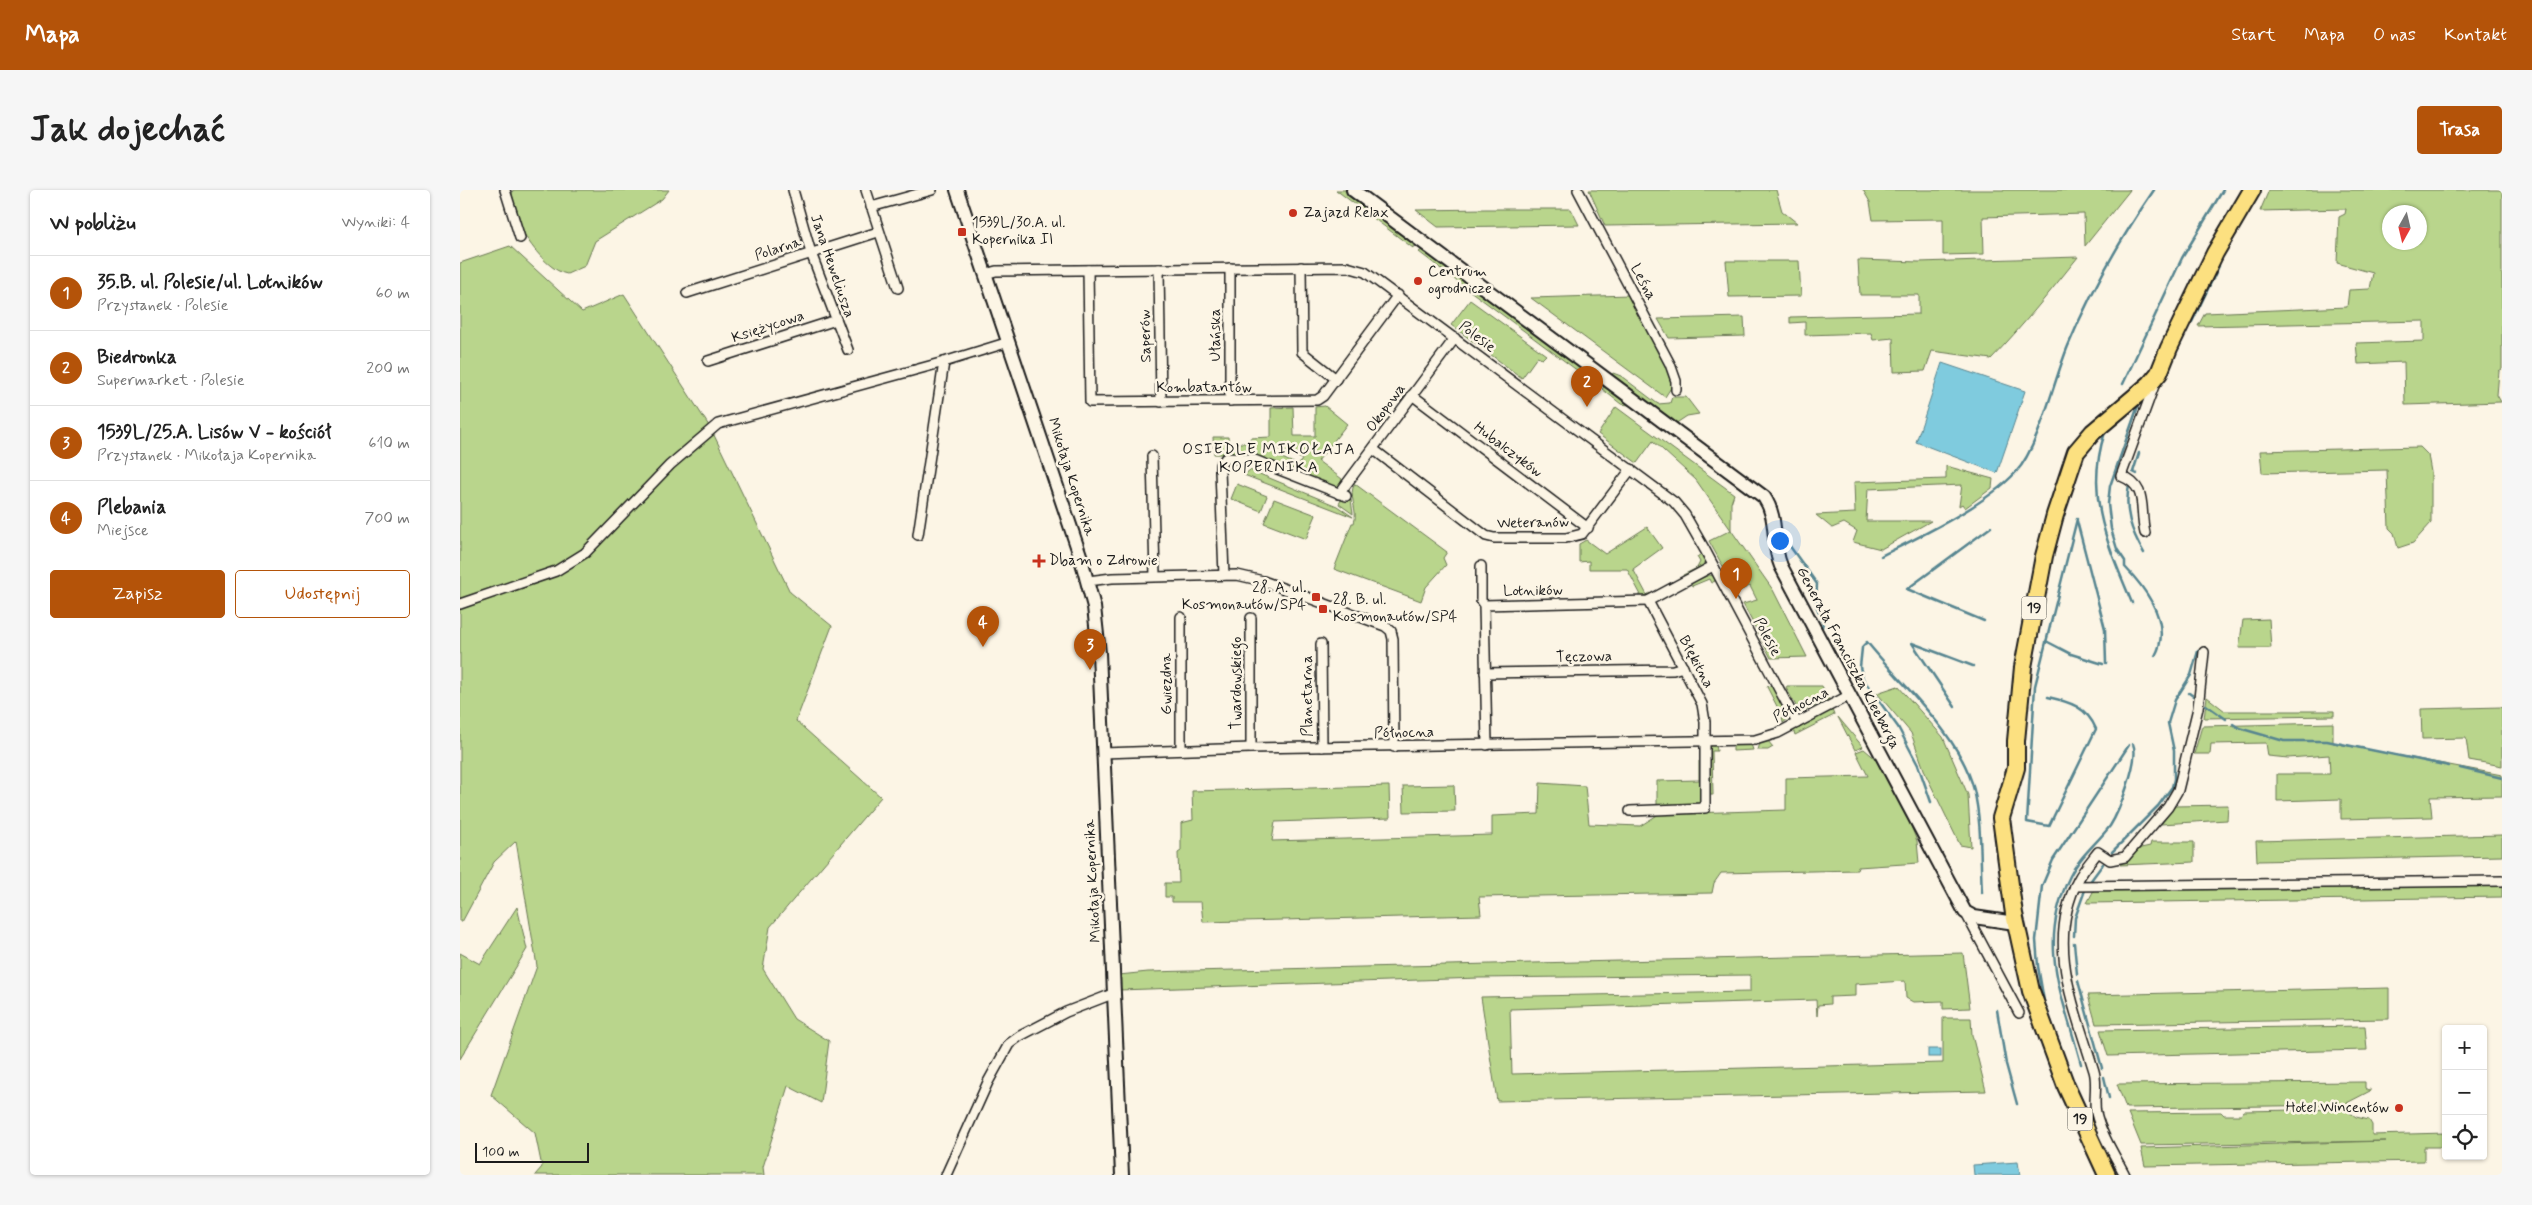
<!DOCTYPE html>
<html lang="pl">
<head>
<meta charset="utf-8">
<style>
	body { margin:0; font-family:Mynerve,sans-serif; background:#f6f6f6; color:#222 }
	.controls { position:absolute; right:15px; bottom:15px; display:grid; overflow:hidden; border-radius:5px; box-shadow:0 1px 4px #0004 }
	.controls button { width:45px; height:45px; display:grid; place-items:center; padding:0; border:0; border-bottom:1px solid #e0e0e0; background:#fff; color:#222; font:25px sans-serif }
	.compass { position:absolute; left:1922px; top:15px; width:45px; height:45px; border-radius:50%; background:#fff; box-shadow:0 1px 4px #0004; rotate:188deg }
	.scale { position:absolute; left:15px; bottom:12px; width:114px; box-sizing:border-box; padding-left:5px; border:2px solid #1c1c1c; border-top:0; font-size:14px; line-height:18px; white-space:nowrap; color:#1c1c1c; -webkit-text-stroke:4px #fcf5e5; paint-order:stroke }
	.you { position:absolute; left:1319px; top:350px; width:18px; height:18px; margin:-12px; border:4px solid #fff; border-radius:50%; background:#1a73e8; box-shadow:0 0 0 8px #1a73e833 }
	.badge { display:grid; place-items:center; width:32px; height:32px; border-radius:50%; background:#b45309; color:#fff; font-size:16px; font-weight:700 }
	.pin { position:absolute; translate:-50% -41px; filter:drop-shadow(0 1px 2px #0008) }
	.pin::after { content:''; position:absolute; top:26px; width:18px; height:15px; background:inherit; clip-path:polygon(0 0,100% 0,50% 100%) }
	.list { margin:0; padding:0; list-style:none }
	h2 { display:flex; justify-content:space-between; align-items:center; height:65px; margin:0; padding:0 20px; font-size:21px }
	h2 small { font-size:16px; font-weight:400; color:#767676 }
	.list li { display:grid; grid-template-columns:32px 1fr auto; gap:15px; align-items:center; box-sizing:border-box; height:75px; padding:0 20px; border-top:1px solid #e0e0e0 }
	.list b { display:block; font-size:19px; white-space:nowrap }
	.list p { margin:0; font-size:16px; white-space:nowrap; color:#767676 }
	.list em { font-size:16px; font-style:normal; color:#767676 }
	.actions { display:flex; gap:10px; padding:15px 20px }
	.actions a { flex:1; padding:11px 0; border:1px solid #b45309; border-radius:5px; text-align:center; font-size:18px; color:#b45309 }
	.actions .main { background:#b45309; color:#fff }
	.icon { flex:none; width:28px; height:28px; fill:none; stroke:currentColor; stroke-width:2; stroke-linecap:round; stroke-linejoin:round }
	.map { position:relative; flex:none; width:2042px; height:985px; overflow:hidden; border-radius:5px }
	header { display:flex; align-items:center; gap:30px; box-sizing:border-box; height:70px; padding:0 25px; background:#b45309; color:#fff }
	header strong { font-size:24px }
	nav { display:flex; gap:28px; margin-inline-start:auto; font-size:18px }
	.intro { display:flex; align-items:center; justify-content:space-between; box-sizing:border-box; height:120px; padding:0 30px }
	h1 { margin:0; font-size:35px }
	.button { padding:12px 22px; border-radius:5px; background:#b45309; color:#fff; font-size:18px; font-weight:700 }
	main { display:flex; gap:30px; padding:0 30px }
	aside { flex:1; background:#fff; border-radius:5px; box-shadow:0 1px 4px #0004 }
	.map>svg:first-child { display:block }
	.green { fill:#b9d58c; stroke:#6a7854; fill-rule:evenodd }
	.water { fill:#7fcbde; stroke:#578590 }
	.lines { fill:none; stroke-linecap:round; stroke-linejoin:round }
	.stream { stroke:#578590; stroke-width:2.5 }
	.street-casing { stroke:#1c1c1c; stroke-width:12 }
	.secondary-casing { stroke:#1c1c1c; stroke-width:16 }
	.highway-casing { stroke:#1c1c1c; stroke-width:20 }
	.street { stroke:#fcf5e5; stroke-width:9 }
	.secondary { stroke:#fcf5e5; stroke-width:12 }
	.highway { stroke:#fce080; stroke-width:16 }
	.poi-dot { fill:#c8321e; stroke:#fcf5e5; stroke-width:2 }
	.labels { text-anchor:middle; dominant-baseline:central; stroke-width:5; stroke-linejoin:round; paint-order:stroke }
	.shield { fill:#fcf5e5; stroke:#5f5d58; stroke-width:1 }
	.shield-label { font-size:14px; font-weight:bold; fill:#1c1c1c }
	.poi-label { font-size:15px; fill:#1c1c1c; stroke:#fcf5e5; text-anchor:start }
	.street-label { font-size:15px; fill:#1c1c1c; stroke:#fcf5e5 }
	.neighbourhood-label { font-size:16px; letter-spacing:1px; fill:#1c1c1c; stroke:#fcf5e5 }
</style>
</head>
<body>
<header>
<strong>Mapa</strong>
<nav><a>Start</a><a>Mapa</a><a>O nas</a><a>Kontakt</a></nav>
</header>
<div class="intro"><h1>Jak dojechać</h1><a class="button">Trasa</a></div>
<main>
<aside>
<h2>W pobliżu<small>Wyniki: 4</small></h2>
<ul class="list">
<li><span class="badge">1</span><div><b>35.B. ul. Polesie/ul. Lotników</b><p>Przystanek · Polesie</p></div><em>60 m</em></li>
<li><span class="badge">2</span><div><b>Biedronka</b><p>Supermarket · Polesie</p></div><em>200 m</em></li>
<li><span class="badge">3</span><div><b>1539L/25.A. Lisów V - kościół</b><p>Przystanek · Mikołaja Kopernika</p></div><em>610 m</em></li>
<li><span class="badge">4</span><div><b>Plebania</b><p>Miejsce</p></div><em>700 m</em></li>
</ul>
<div class="actions"><a class="main">Zapisz</a><a>Udostępnij</a></div>
</aside>
<div class="map">
<svg width="2042" height="985" viewBox="0 0 2042 985">
	<rect width="100%" height="100%" fill="#fcf5e5"/>
	<filter id="ink" filterUnits="userSpaceOnUse"><feTurbulence type="fractalNoise" baseFrequency=".02" numOctaves="2"/><feDisplacementMap in="SourceGraphic" scale="10" xChannelSelector="R" yChannelSelector="G"/><feConvolveMatrix kernelMatrix="1 2 1 2 8 2 1 2 1" color-interpolation-filters="sRGB"/></filter>
	<g filter="url(#ink)">
		<g class="green">
			<path d="M53 0H209L202 9 135 51 125 76 107 84C82 80 44 23 53 0Z"/>
			<polygon points="876,0 886,0 954,51 953,58"/>
			<polygon points="1129,0 1316,0 1322,21 1337,33 1145,36"/>
			<polygon points="1403,0 1670,0 1625,56 1624,24 1523,27 1524,64 1483,65 1483,29 1413,30 1410,12"/>
			<path d="M1809 0H2042V179L2039 181 2037 205 2041 212 1945 215 1944 172 1898 174 1896 153 1964 151V131L1738 136 1745 123 1887 117 1889 100 1910 99 1913 83 1877 73 1879 27 1885 24 1886 19 1800 21ZM1930 22H1960V52H1930Z"/>
			<polygon points="1026,19 1111,19 1119,35 978,37 956,20"/>
			<polygon points="50,56 122,122 164,104 251,239 330,402 372,436 336,531 421,607 310,737 303,779 334,829 369,851 361,913 328,896 303,977 304,985 75,985 82,977 75,943 31,905 77,776 56,651 34,672 2,732 0,732 0,73"/>
			<polygon points="963,59 987,77 985,82 959,62"/>
			<path d="M1618 67C1590 102 1562 137 1531 169L1472 161 1465 181 1434 182 1433 148 1413 150 1411 143 1345 145V132L1330 133V127L1459 124V105H1400L1398 70 1459 72Z"/>
			<polygon points="1266,71 1339,71 1341,106 1269,107"/>
			<polygon points="993,82 1124,177 1124,183 1122,184 990,86"/>
			<polygon points="1170,105 1210,184 1212,196 1205,207 1071,108"/>
			<polygon points="1010,110 1086,165 1082,169 1077,167 1062,188 991,135"/>
			<polygon points="1284,127 1285,146 1209,148 1198,129"/>
			<polygon points="1153,183 1161,186 1198,214 1210,213 1212,207 1226,207 1239,224 1227,226 1215,234 1151,186"/>
			<polygon points="1145,195 1150,197 1169,215 1161,214 1142,199"/>
			<polygon points="865,216 887,234 858,271 882,289 879,297 875,299 835,283 842,269 816,258 815,265 836,274 833,282 791,265 754,264 753,247 768,247 769,253 790,253 790,248 811,247 811,218 833,217 834,246 855,246 855,217"/>
			<polygon points="1156,217 1274,304 1271,313 1271,340 1313,400 1347,467 1311,468 1283,414 1297,410 1290,396 1277,402 1249,351 1271,340 1236,290 1193,251 1177,273 1138,244"/>
			<polygon points="1960,257 1968,265 1971,282 1971,333 1953,353 1938,358 1934,343 1929,338 1927,280 1802,283 1800,261"/>
			<polygon points="1486,276 1533,289 1532,298 1505,318 1502,314 1499,316 1502,295 1408,299 1406,331 1471,331 1421,359 1393,352 1397,341 1384,333 1372,338 1356,325 1395,323 1394,292 1486,289"/>
			<polygon points="790,280 877,316 893,327 784,285"/>
			<polygon points="777,294 807,306 801,321 771,309"/>
			<path d="M895 294 987 362 983 368 986 375 966 397 961 411 874 379 892 333H894C899 321 887 304 895 294Z"/>
			<polygon points="889,296 893,324 879,314 881,310 888,311 890,306 886,300"/>
			<polygon points="814,309 856,325 846,349 804,333"/>
			<polygon points="1187,337 1202,358 1173,379 1187,405 1190,403 1192,406 1179,409 1179,405 1181,405 1167,379 1129,379 1129,371 1119,372 1119,354 1126,350 1145,364"/>
			<path d="M1241 364 1245 369C1243 381 1234 383 1224 387L1223 385 1237 378 1240 372 1237 367Z"/>
			<polygon points="1249,385 1255,386 1255,391 1251,393 1249,389 1232,396 1231,393"/>
			<polygon points="1809,429 1811,458 1779,458 1783,430"/>
			<polygon points="1312,495 1328,523 1326,525 1328,529 1323,533 1322,526 1307,497"/>
			<polygon points="1327,496 1362,496 1369,509 1340,523 1326,498"/>
			<polygon points="1438,496 1483,547 1508,605 1511,657 1500,655 1466,585 1451,543 1417,503"/>
			<polygon points="1747,507 1765,521 1874,521 1874,526 1744,528"/>
			<polygon points="2042,517 2042,576 2009,570 2006,548 1962,549 1961,519"/>
			<polygon points="1372,520 1374,525 1335,545 1333,539"/>
			<polygon points="1378,527 1403,557 1395,560"/>
			<polygon points="1873,533 1873,553 2042,585 2042,606 1970,607 1972,627 1881,629 1881,609 1817,611 1817,584 1870,584 1869,565 1828,568 1808,566 1806,553 1751,554 1750,564 1734,564 1742,536"/>
			<polygon points="1308,551 1313,557 1308,560 1298,560 1300,553"/>
			<polygon points="1273,554 1291,554 1293,560 1273,561"/>
			<polygon points="1256,555 1257,561 1252,561 1253,605 1248,605 1249,556"/>
			<polygon points="1404,559 1417,570 1443,617 1457,651 1459,673 1398,677 1397,680 1261,683 1254,693 1252,703 1019,707 1021,725 743,732 741,712 712,712 712,707 705,707 705,693 719,693 718,663 721,661 721,633 733,630 732,601 929,596 930,628 815,632 812,651 1032,645 1032,626 1079,624 1080,593 1125,596 1129,634 1180,636 1199,624 1326,620 1326,588 1408,586 1396,562"/>
			<polygon points="1239,571 1244,574 1242,615 1197,617 1197,591 1239,590"/>
			<polygon points="994,595 995,621 944,622 943,596"/>
			<polygon points="1768,615 1767,630 1701,634 1715,616"/>
			<polygon points="2042,645 2042,666 1797,671 1796,651"/>
			<polygon points="1691,652 1734,652 1734,672 1660,675 1681,658 1690,656"/>
			<polygon points="2042,695 2042,707 1627,713 1634,700"/>
			<polygon points="57,717 67,759 0,869 0,763 20,774"/>
			<polygon points="1503,763 1510,818 1483,819 1483,811 1453,812 1446,808 1445,791 1395,794 1395,806 1370,807 1370,814 1358,815 1357,826 1356,810 1050,819 1052,884 1483,873 1483,828 1511,828 1512,845 1526,901 1037,911 1021,807 1290,802 1290,785 1019,788 659,800 659,785 688,782"/>
			<polygon points="1929,798 1929,829 1636,834 1628,805"/>
			<polygon points="1905,836 1907,860 1648,866 1640,840"/>
			<polygon points="1905,892 1905,898 1908,900 1910,899 1910,901 1883,915 1666,918 1657,894"/>
			<polygon points="1885,919 1896,927 1909,930 1912,935 1912,945 1986,943 1986,957 1964,957 1964,971 1685,976 1681,958 1926,951 1681,955 1668,923 1761,922 1764,925 1781,925 1784,921"/>
		</g>
		<g class="water">
			<polygon points="1482,173 1565,201 1537,283 1456,252"/>
			<rect x="1468" y="859" width="13" height="8"/>
			<polygon points="1558,972 1560,985 1514,985 1513,975"/>
		</g>
		<g class="lines">
			<g class="stream">
				<polyline points="1732,132 1759,76"/>
				<polyline points="1663,194 1722,68 1763,0"/>
				<path d="M1679 213 1650 296 1648 314 1651 339 1657 359 1665 371V377C1686 399 1713 434 1695 466"/>
				<path d="M1645 242C1624 306 1648 355 1672 413"/>
				<polyline points="1677,284 1673,282 1679,263"/>
				<path d="M1669 295C1664 321 1671 341 1684 363"/>
				<polyline points="1617,331 1645,439 1646,473"/>
				<polyline points="1324,348 1357,394 1356,415 1363,432 1361,442"/>
				<path d="M1421 366C1461 346 1526 315 1556 282 1579 257 1594 190 1608 156 1630 103 1661 48 1694 0"/>
				<polyline points="1524,431 1447,399 1531,337"/>
				<polyline points="1586,451 1611,464 1643,474"/>
				<path d="M1403 456 1407 452C1442 496 1500 544 1514 600 1522 633 1520 669 1522 703"/>
				<polyline points="1402,458 1400,477 1403,489 1438,537 1458,575 1471,612"/>
				<polyline points="1729,503 1733,506"/>
				<path d="M1588 507C1610 512 1627 517 1636 539L1589 636 1567 632 1575 496 1617 329"/>
				<polyline points="1746,515 1766,529"/>
				<polyline points="1495,517 1452,453 1513,476"/>
				<polyline points="1773,534 1779,538 1824,551 1867,551 1989,576"/>
				<polyline points="2000,578 2042,588"/>
				<polyline points="1652,662 1698,616 1712,597 1714,589 1714,561 1708,533 1715,510 1731,485 1738,461"/>
				<polyline points="1629,693 1643,674"/>
				<polyline points="1614,746 1615,728 1625,700"/>
				<polyline points="1614,753 1617,784"/>
				<polyline points="1618,791 1642,878"/>
				<polyline points="1585,817 1578,776 1576,750 1582,696 1593,670 1669,555"/>
				<polyline points="1537,820 1546,874 1557,914"/>
				<path d="M1621 874C1603 806 1576 755 1610 686 1619 667 1637 653 1650 636 1659 622 1680 568 1673 554"/>
				<polyline points="1644,887 1649,908"/>
			</g>
			<defs>
				<g id="street">
					<polyline points="45,0 60,48"/>
					<polyline points="333,0 351,63 388,160"/>
					<polyline points="406,0 438,98"/>
					<polyline points="1118,0 1210,174 1216,191 1216,200"/>
					<polyline points="411,17 472,0"/>
					<polyline points="841,77 842,162 876,189"/>
					<polyline points="770,78 770,211"/>
					<polyline points="699,79 701,212"/>
					<polyline points="628,80 630,212 857,210 863,206 938,105"/>
					<polyline points="525,84 536,81 887,77 905,82 1214,312 1225,325 1245,360 1337,533"/>
					<polyline points="227,103 418,42"/>
					<polyline points="248,171 376,130"/>
					<polyline points="952,205 1128,338"/>
					<polyline points="913,259 1026,346 1034,348 1106,348 1122,344 1171,279"/>
					<polyline points="692,266 695,386"/>
					<polyline points="879,304 995,148"/>
					<path d="M1685 343C1679 318 1689 297 1661 286L1695 193"/>
					<polyline points="458,345 484,172"/>
					<polyline points="1021,376 1021,411 1024,415 1027,555"/>
					<polyline points="764,385 760,280 760,275 766,268 792,269 886,306"/>
					<polyline points="628,391 652,388 777,385 803,391 925,436 931,441 933,449 934,557"/>
					<polyline points="0,414 96,381 125,363 210,275 258,234 484,172 549,152"/>
					<polyline points="1024,415 1188,411 1253,376"/>
					<polyline points="721,427 721,560"/>
					<polyline points="791,428 791,558"/>
					<polyline points="861,454 862,557"/>
					<polyline points="1025,483 1213,480 1223,477"/>
					<polyline points="643,563 791,558 1295,550 1318,543 1390,505"/>
					<polyline points="1170,621 1245,618 1245,532 1242,514 1188,411"/>
					<polyline points="1615,696 2042,691"/>
					<polyline points="1505,722 1559,823"/>
					<polyline points="486,985 528,892 549,854 560,846 606,822 655,803"/>
					<path d="M1665 985C1655 966 1641 944 1636 923 1633 910 1638 894 1634 881 1615 818 1585 754 1618 690 1623 680 1631 671 1638 662L1650 670 1665 667 1708 617 1718 600 1738 518 1744 462"/>
				</g>
				<g id="secondary">
					<polyline points="497,0 620,365 634,417 639,463 662,985"/>
					<path d="M893 0 1304 307C1319 329 1311 353 1321 376L1505 722 1514 727 1555 733"/>
				</g>
				<polyline id="highway" points="1647,985 1606,896 1571,801 1554,724 1541,628 1556,578 1556,551 1563,477 1584,366 1595,325 1616,262 1633,242 1690,194 1699,183 1709,158 1755,63 1792,0"/>
			</defs>
			<use href="#street" class="street-casing"/>
			<use href="#secondary" class="secondary-casing"/>
			<use href="#highway" class="highway-casing"/>
			<use href="#street" class="street"/>
			<use href="#secondary" class="secondary"/>
			<use href="#highway" class="highway"/>
		</g>
	</g>
	<g class="poi-dot">
		<circle cx="833" cy="23" r="5"/>
		<rect x="497" y="37" width="10" height="10" rx="2.5"/>
		<circle cx="958" cy="91" r="5"/>
		<path d="M576.5 363.5h5v5h5v5h-5v5h-5v-5h-5v-5h5z"/>
		<rect x="851" y="402" width="10" height="10" rx="2.5"/>
		<rect x="858" y="414" width="10" height="10" rx="2.5"/>
		<circle cx="1939" cy="918" r="5"/>
	</g>
	<g class="labels">
		<g class="shield">
			<rect x="1561.5" y="406.5" width="25" height="23" rx="4"/>
			<rect x="1607.5" y="917.5" width="25" height="23" rx="4"/>
		</g>
		<g class="shield-label">
			<text x="1574" y="418">19</text>
			<text x="1620" y="929">19</text>
		</g>
		<g class="poi-label">
			<text x="843" y="23">Zajazd Relax</text>
			<text x="512" y="33">1539L/30.A. ul.<tspan x="512" dy="17">Kopernika II</tspan></text>
			<text x="968" y="82">Centrum<tspan x="968" dy="17">ogrodnicze</tspan></text>
			<text x="589" y="371">Dbam o Zdrowie</text>
			<text x="846" y="398" text-anchor="end">28. A. ul.<tspan x="846" dy="17">Kosmonautów/SP4</tspan></text>
			<text x="873" y="410">28. B. ul.<tspan x="873" dy="17">Kosmonautów/SP4</tspan></text>
			<text x="1929" y="918" text-anchor="end">Hotel Wincentów</text>
		</g>
		<g class="street-label">
			<text transform="translate(318 59) rotate(-18)">Polarna</text>
			<text transform="translate(372 76) rotate(71)">Jana Heweliusza</text>
			<text transform="translate(1183 92) rotate(62)">Leśna</text>
			<text transform="translate(308 137) rotate(-18)">Księżycowa</text>
			<text transform="translate(756 145) rotate(-90)">Ułańska</text>
			<text transform="translate(686 146) rotate(-91)">Saperów</text>
			<text transform="translate(1017 147) rotate(37)">Polesie</text>
			<text x="744" y="198">Kombatantów</text>
			<text transform="translate(926 218) rotate(-54)">Okopowa</text>
			<text transform="translate(1048 260) rotate(37)">Hubalczyków</text>
			<text transform="translate(611 287) rotate(72)">Mikołaja Kopernika</text>
			<text transform="translate(1073 333) rotate(-1)">Weteranów</text>
			<text transform="translate(1073 401) rotate(-1)">Lotników</text>
			<text transform="translate(1307 447) rotate(62)">Polesie</text>
			<text transform="translate(1124 467) rotate(-1)">Tęczowa</text>
			<text transform="translate(1388 468) rotate(62)">Generała Franciszka Kleeberga</text>
			<text transform="translate(1236 472) rotate(62)">Błękitna</text>
			<text transform="translate(777 493) rotate(-90)">Twardowskiego</text>
			<text transform="translate(707 494) rotate(-90)">Gwiezdna</text>
			<text transform="translate(848 506) rotate(-90)">Planetarna</text>
			<text transform="translate(1341 515) rotate(-27)">Północna</text>
			<text transform="translate(944 543) rotate(-1)">Północna</text>
			<text transform="translate(633 691) rotate(-93)">Mikołaja Kopernika</text>
		</g>
		<g class="neighbourhood-label">
			<text x="809" y="259">OSIEDLE MIKOŁAJA<tspan x="809" dy="18">KOPERNIKA</tspan></text>
		</g>
	</g>
</svg>
<div class="controls">
<button>+</button>
<button>−</button>
<button><svg class="icon" aria-label="locate" viewBox="0 0 24 24"><circle cx="12" cy="12" r="6"/><path d="M12 2v4M12 18v4M2 12h4M18 12h4"/></svg></button>
</div>
<svg class="compass" viewBox="-18 -18 36 36"><path d="M0-13l5 13h-10z" fill="#e53935"/><path d="M0 13l5-13h-10z" fill="#767676"/></svg>
<div class="scale">100 m</div>
<div class="you"></div>
<div class="pin badge" style="left:1276px;top:409px">1</div>
<div class="pin badge" style="left:1127px;top:217px">2</div>
<div class="pin badge" style="left:630px;top:480px">3</div>
<div class="pin badge" style="left:523px;top:457px">4</div>
</div>
</main>
</body>
</html>
